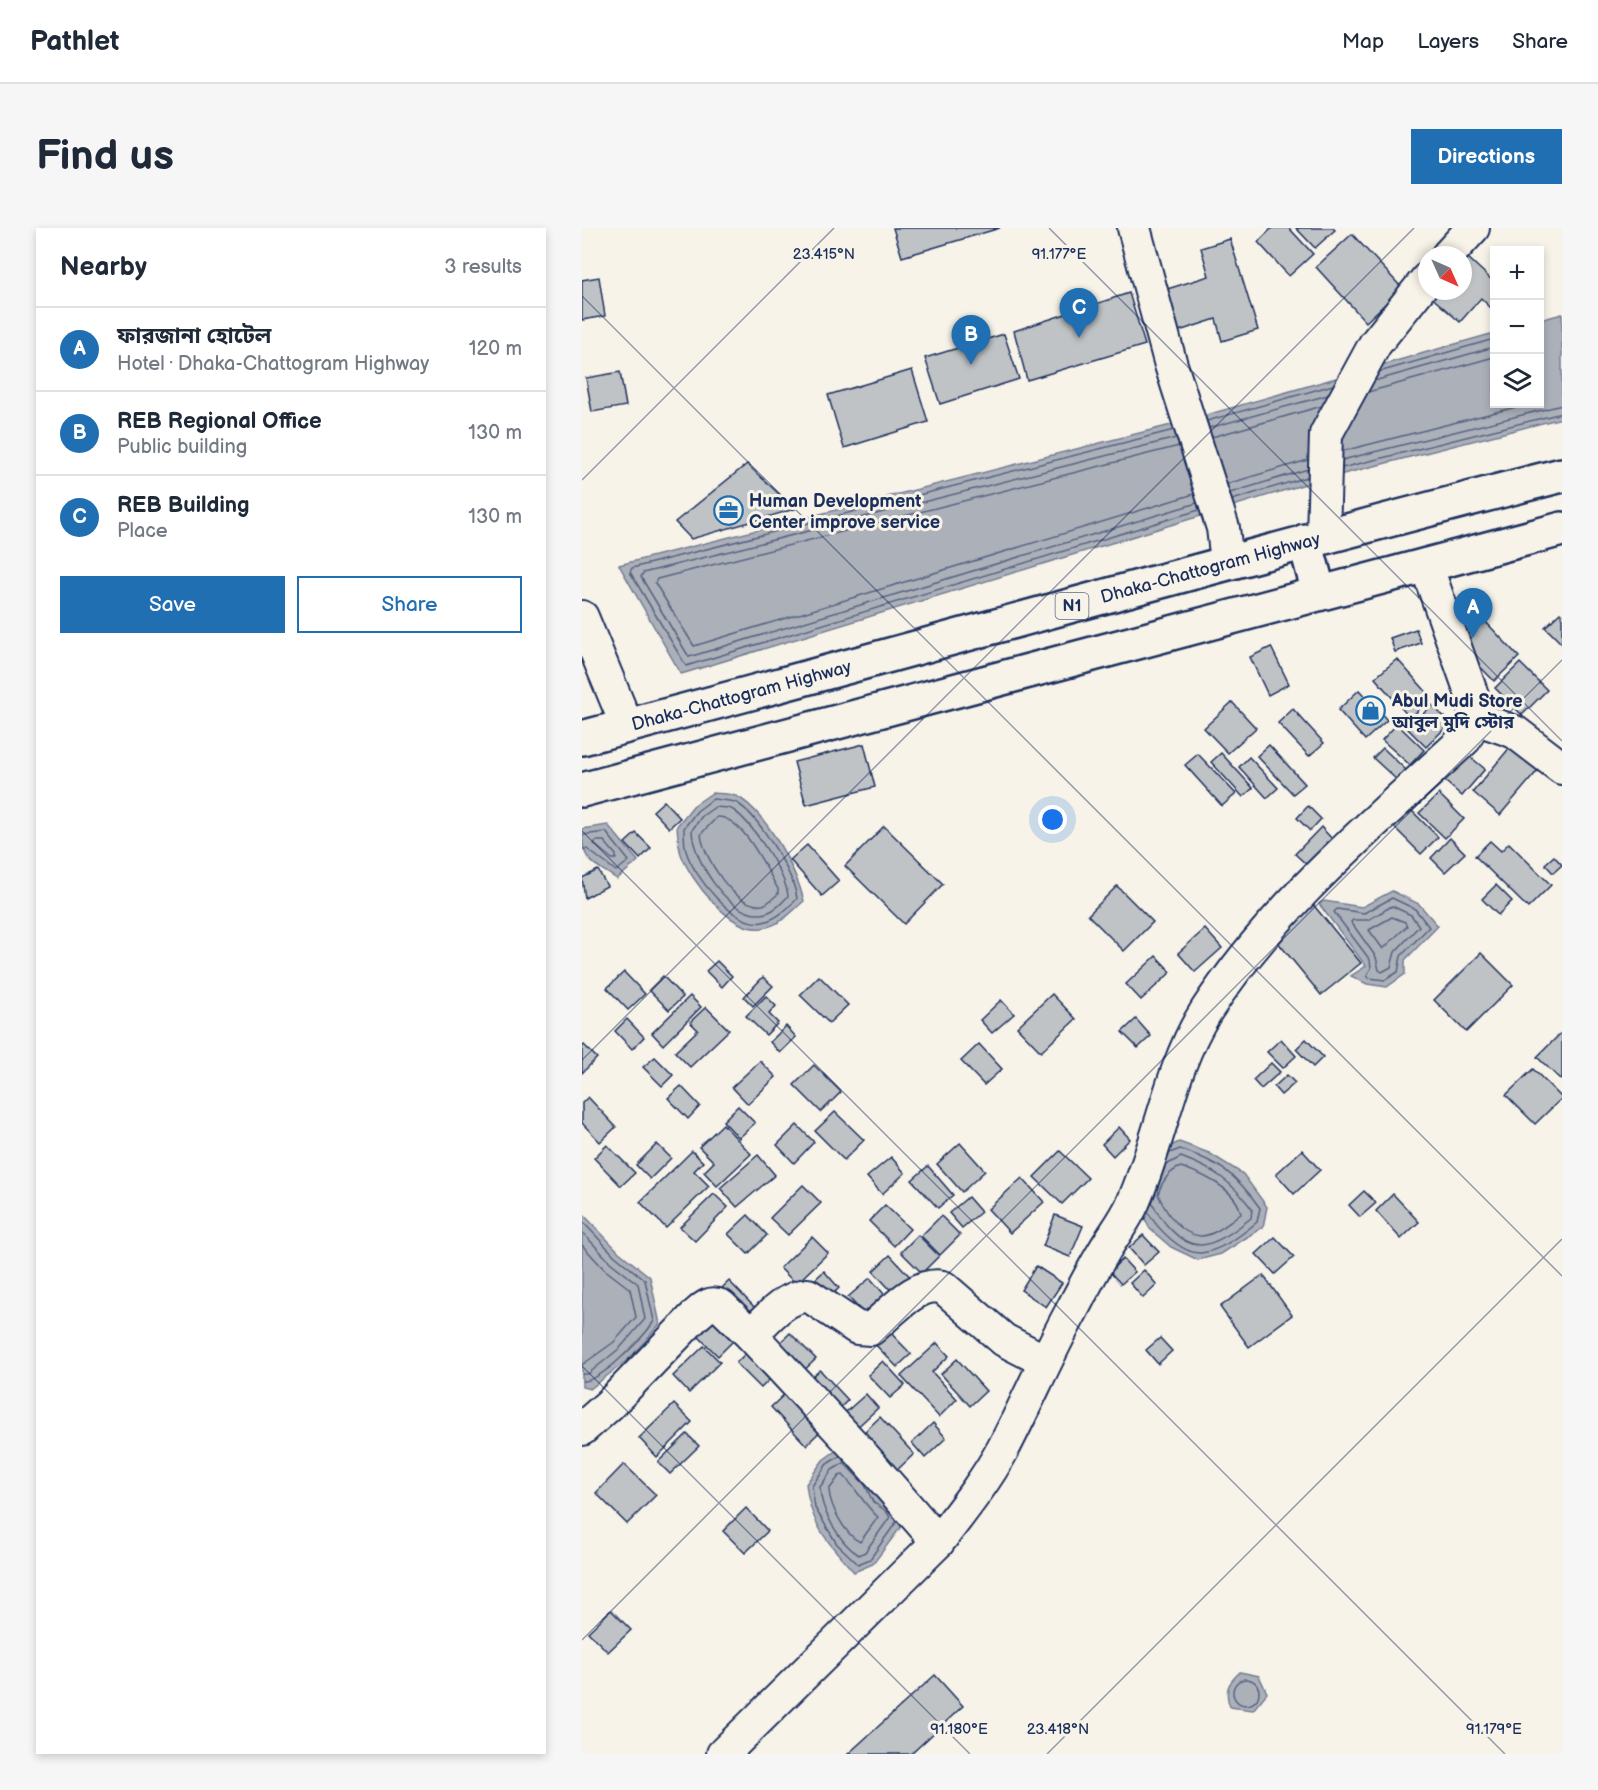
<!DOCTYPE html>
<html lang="en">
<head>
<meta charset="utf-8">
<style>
	body { margin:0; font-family:"Balsamiq Sans","Noto Sans Bengali",sans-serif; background:#f6f6f7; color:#1f2937 }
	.controls { position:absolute; right:18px; top:18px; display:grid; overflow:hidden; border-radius:0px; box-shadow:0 3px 9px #0003 }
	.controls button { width:54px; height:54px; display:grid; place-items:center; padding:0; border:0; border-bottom:2px solid #e0e1e3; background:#fff; color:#1f2937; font:30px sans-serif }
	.compass { position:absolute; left:836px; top:18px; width:54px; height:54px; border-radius:50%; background:#fff; box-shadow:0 3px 9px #0003; rotate:135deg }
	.you { position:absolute; left:471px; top:592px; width:21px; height:21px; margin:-15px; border:4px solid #fff; border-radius:50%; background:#1a73e8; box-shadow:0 0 0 9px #1a73e833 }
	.badge { display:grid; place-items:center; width:39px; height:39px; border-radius:50%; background:#1f6fb2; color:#fff; font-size:20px; font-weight:700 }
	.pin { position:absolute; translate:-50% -50px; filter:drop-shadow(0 2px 3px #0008) }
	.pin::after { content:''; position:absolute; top:32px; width:21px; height:18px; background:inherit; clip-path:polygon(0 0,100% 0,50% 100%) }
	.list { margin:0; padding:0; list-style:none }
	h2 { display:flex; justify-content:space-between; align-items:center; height:78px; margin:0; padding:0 24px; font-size:26px }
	h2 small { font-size:20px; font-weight:400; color:#747a83 }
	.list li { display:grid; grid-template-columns:39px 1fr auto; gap:18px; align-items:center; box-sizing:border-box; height:84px; padding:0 24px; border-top:2px solid #e0e1e3 }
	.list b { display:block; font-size:22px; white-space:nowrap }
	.list p { margin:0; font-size:20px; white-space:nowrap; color:#747a83 }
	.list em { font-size:20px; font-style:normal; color:#747a83 }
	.actions { display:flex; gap:12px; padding:18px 24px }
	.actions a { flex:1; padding:14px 0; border:2px solid #1f6fb2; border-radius:0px; text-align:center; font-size:21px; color:#1f6fb2 }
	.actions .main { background:#1f6fb2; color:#fff }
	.icon { flex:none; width:33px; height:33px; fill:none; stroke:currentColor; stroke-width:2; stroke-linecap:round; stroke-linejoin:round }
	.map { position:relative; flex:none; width:980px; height:1526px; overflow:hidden; border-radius:0px }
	header { display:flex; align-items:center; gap:36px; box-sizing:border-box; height:84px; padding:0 30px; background:#fff; border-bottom:2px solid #e0e1e3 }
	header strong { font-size:28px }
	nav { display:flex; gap:33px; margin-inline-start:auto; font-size:21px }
	.intro { display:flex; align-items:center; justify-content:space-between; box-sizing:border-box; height:144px; padding:0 36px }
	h1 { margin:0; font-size:42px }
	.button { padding:15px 27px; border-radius:0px; background:#1f6fb2; color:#fff; font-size:21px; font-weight:700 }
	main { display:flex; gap:36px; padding:0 36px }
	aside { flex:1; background:#fff; border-radius:0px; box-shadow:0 3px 9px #0003 }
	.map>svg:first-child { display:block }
	.water { fill:#acb0b9; stroke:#727c95; stroke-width:1.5 }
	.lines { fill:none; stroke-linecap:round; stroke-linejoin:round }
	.shore { stroke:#556382; stroke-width:1.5 }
	.building { fill:#c0c3c5; stroke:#1b2f5e; stroke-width:1.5 }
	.minor-casing { stroke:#1b2f5e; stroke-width:36 }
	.highway-casing { stroke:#1b2f5e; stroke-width:38 }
	.minor { stroke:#f7f3e8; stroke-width:32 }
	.highway { stroke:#f7f3e8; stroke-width:33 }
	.ticks { fill:none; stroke:#1b2f5e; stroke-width:1.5; stroke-opacity:0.45 }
	.labels { text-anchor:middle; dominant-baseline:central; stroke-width:6; stroke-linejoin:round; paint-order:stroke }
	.shield { fill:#f7f3e8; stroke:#5d6a87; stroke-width:1.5 }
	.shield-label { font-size:16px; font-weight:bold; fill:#1b2f5e }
	.poi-label { font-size:18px; font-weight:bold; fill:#1b2f5e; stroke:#f7f3e8; text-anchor:start }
	.street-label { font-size:18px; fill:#1b2f5e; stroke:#f7f3e8 }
	.ticks-label { font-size:15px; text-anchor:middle; fill:#1b2f5e; stroke:#f7f3e8; stroke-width:6; stroke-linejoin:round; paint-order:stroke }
</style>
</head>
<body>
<header>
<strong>Pathlet</strong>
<nav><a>Map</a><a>Layers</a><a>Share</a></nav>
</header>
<div class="intro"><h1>Find us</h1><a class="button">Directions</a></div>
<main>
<aside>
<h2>Nearby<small>3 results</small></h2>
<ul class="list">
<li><span class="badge">A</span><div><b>ফারজানা হোটেল</b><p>Hotel · Dhaka-Chattogram Highway</p></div><em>120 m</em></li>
<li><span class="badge">B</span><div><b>REB Regional Office</b><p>Public building</p></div><em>130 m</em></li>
<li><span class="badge">C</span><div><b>REB Building</b><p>Place</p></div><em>130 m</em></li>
</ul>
<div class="actions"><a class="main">Save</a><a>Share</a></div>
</aside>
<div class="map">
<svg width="980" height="1526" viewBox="0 0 980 1526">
	<rect width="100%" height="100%" fill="#f7f3e8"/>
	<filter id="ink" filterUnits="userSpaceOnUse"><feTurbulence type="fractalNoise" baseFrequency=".0167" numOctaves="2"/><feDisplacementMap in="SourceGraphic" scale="12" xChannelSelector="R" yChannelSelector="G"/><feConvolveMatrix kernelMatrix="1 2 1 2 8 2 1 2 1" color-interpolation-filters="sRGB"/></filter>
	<g filter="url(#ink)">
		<g class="water">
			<polygon points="980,86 980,190 730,254 99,446 37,337 593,196 912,105 912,176 957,176 958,92"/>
			<path d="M130 565C138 566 151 565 158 570 186 588 214 641 222 673 209 684 198 698 180 700 149 705 108 652 99 626 96 618 96 607 95 598L111 578Z"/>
			<path d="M26 597 56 633 35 651C9 633 0 635 0 601Z"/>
			<polygon points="810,663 837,676 856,698 823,732 823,746 805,759 785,756 769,748 784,738 737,676 742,673 780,679"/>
			<polygon points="597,914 627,925 661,946 685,979 681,999 639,1026 616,1032 589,1019 568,1001 552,968 578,923"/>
			<polygon points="0,985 37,1024 68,1049 78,1096 48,1130 8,1161 0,1159"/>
			<path d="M263 1216 324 1292 291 1336 272 1344C246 1315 228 1296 224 1256L241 1232Z"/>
			<path d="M658 1444 677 1448 685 1465 671 1482 648 1479C642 1462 646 1455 658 1444Z"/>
		</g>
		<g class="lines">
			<g class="shore">
				<polyline points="797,144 912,111"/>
				<polyline points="792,153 912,119"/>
				<polyline points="786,164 912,129"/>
				<polyline points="625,193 751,157"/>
				<polyline points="627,200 746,167"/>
				<polyline points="592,202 50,340 48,344 104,438 617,282"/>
				<polyline points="630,209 740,178"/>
				<polyline points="594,210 61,345 59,349 107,429 615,275"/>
				<polyline points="597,218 75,351 73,355 112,418 612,266"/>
				<polyline points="761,223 946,176"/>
				<polyline points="760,232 980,177"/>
				<polyline points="760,240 980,185"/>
				<polyline points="645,256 726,232"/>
				<polyline points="648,265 726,241"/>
				<polyline points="650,272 725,249"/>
				<path d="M131 571C138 572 149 572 155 575 177 588 212 646 215 671 205 681 195 691 181 694 152 700 111 647 104 623 102 616 102 607 102 600L115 583Z"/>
				<path d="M133 579C138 580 147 579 151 582 170 594 204 647 206 668 199 676 191 685 179 686 146 689 110 630 110 602L120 588Z"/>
				<path d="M135 589C161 588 184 641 196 661V666C191 670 187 675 181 677 153 681 121 629 119 606Z"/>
				<polyline points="0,607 24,604 47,633 34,643 5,621 0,621"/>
				<polygon points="14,613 22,613 34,627 34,631 30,631 12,616"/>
				<polygon points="810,670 833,681 847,699 819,728 816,744 803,752 787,750 785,747 789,740 788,732 752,684 755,681 782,685"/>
				<polygon points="810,678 829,687 837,698 813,724 809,739 800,744 797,742 794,729 769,694 771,692 786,692"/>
				<polygon points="810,689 823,694 825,698 801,721 787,702"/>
				<path d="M599 939C620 946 655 961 659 986 649 993 631 1009 618 1008 597 1006 583 983 576 966 580 954 587 943 599 939Z"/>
				<path d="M570 974C578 991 597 1017 618 1017 635 1017 656 1000 669 990L670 981C648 952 633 942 599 929L584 937"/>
				<path d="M566 984C574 999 599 1026 619 1025 638 1023 661 1006 675 994L678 980C653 945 638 935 598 921L588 925"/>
				<path d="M0 993 33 1028 63 1052 72 1093C62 1109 18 1155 0 1153"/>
				<polyline points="0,1004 28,1034 56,1056 63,1091 38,1120 6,1146 0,1146"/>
				<polyline points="0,1017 22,1041 48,1061 54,1089 32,1114 0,1137"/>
				<polyline points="258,1228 245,1236 230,1258 233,1280 255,1316 276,1336 288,1331 315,1293"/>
				<path d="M262 1235 283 1257 291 1274 304 1283 308 1289 283 1324 277 1327C258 1316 238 1281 238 1259L250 1242Z"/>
				<path d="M261 1247C275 1261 282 1277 296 1289L278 1314C263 1307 248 1278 247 1262L257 1248Z"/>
				<circle cx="664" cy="1464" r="13"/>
			</g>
		</g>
		<g class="building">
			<polygon points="311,0 418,0 320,29"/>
			<polygon points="690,0 707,0 731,26 707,48 676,14"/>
			<polygon points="714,0 751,0 753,2 733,20"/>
			<polygon points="770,6 820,60 784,94 734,39"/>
			<polygon points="648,11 676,102 640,113 634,91 594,104 582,62 627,48 619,20"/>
			<polygon points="883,27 912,54 912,83 899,70 878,94 847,67 851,63 881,63"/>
			<polygon points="17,49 23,88 0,92 0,52"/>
			<polygon points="547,65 563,117 445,152 432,103"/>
			<polygon points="422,106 437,151 358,176 343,130"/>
			<polygon points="330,142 346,194 262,220 246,167"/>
			<polygon points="38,144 44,178 10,184 4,150"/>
			<polygon points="165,236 213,281 109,311 93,294"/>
			<polygon points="978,385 980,387 980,416 963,399"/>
			<polygon points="902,392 937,429 912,453 876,416"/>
			<polygon points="834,401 839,415 813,424 808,410"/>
			<polygon points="689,419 707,456 686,467 668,429"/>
			<polygon points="815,431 850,470 828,490 793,450"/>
			<polygon points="938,435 965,462 940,487 913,460"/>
			<polygon points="777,462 805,492 783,512 756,482"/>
			<polygon points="650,474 674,500 646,525 622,500"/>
			<polygon points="850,477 868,495 844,519 826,501"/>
			<polygon points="711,481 742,515 727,528 696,495"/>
			<polygon points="815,496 842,522 828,537 800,512"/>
			<polygon points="282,516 293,559 224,577 212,534"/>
			<polygon points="687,517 723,556 711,566 675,528"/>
			<polygon points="929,518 957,541 918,587 891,564"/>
			<polygon points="801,520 824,542 815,552 791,530"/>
			<polygon points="880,522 903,541 880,568 858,549"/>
			<polygon points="639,525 671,560 661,569 629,534"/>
			<polygon points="616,526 654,566 640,578 603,537"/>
			<polygon points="667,529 696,560 685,570 657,539"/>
			<polygon points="857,566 882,591 863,610 837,585"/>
			<polygon points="82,573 98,590 87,600 71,583"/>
			<polygon points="726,578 739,591 728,603 715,590"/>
			<polygon points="826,579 856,609 839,626 809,596"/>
			<polygon points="302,598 361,656 322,696 263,638"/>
			<polygon points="739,599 750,611 725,637 713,626"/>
			<polygon points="54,605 69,620 58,631 43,615"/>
			<polygon points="868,610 883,625 863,644 849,630"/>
			<polygon points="908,613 919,623 927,615 969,657 946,680 893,628"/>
			<polygon points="225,617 257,653 240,668 208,632"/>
			<polygon points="972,628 980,637 971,645 963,636"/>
			<polygon points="16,642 25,658 3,670 0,650"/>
			<polygon points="914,657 930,673 916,687 900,671"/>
			<polygon points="535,658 571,694 542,723 506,687"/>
			<polygon points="729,674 779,735 739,767 690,707"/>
			<polygon points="623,701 640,720 613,744 596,725"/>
			<polygon points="899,725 931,757 884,804 852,772"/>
			<polygon points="574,728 589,744 559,772 544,756"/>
			<polygon points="135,733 150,748 140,759 124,743"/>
			<polygon points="42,744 63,766 46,782 25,760"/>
			<polygon points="81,748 101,769 87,782 67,762"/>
			<polygon points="237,748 266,777 247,795 218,767"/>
			<polygon points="181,749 191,758 171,778 162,769"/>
			<polygon points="470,766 494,791 459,824 435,799"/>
			<polygon points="108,768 119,779 81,817 70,805"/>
			<polygon points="184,768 194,778 187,786 196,795 184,807 164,788"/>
			<polygon points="419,772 432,786 410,805 398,792"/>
			<polygon points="124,779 147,802 108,839 93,824 116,802 108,794"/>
			<polygon points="45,791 62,809 50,821 33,803"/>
			<polygon points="554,791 569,808 556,820 540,804"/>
			<polygon points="204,798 214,809 198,825 188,814"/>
			<polygon points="980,804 980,851 979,852 955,829"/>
			<polygon points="699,811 714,828 701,840 685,824"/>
			<polygon points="724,811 741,829 731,839 714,821"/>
			<polygon points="397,816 420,841 402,857 379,833"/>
			<polygon points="2,817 15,830 0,845 0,819"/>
			<polygon points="73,829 91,847 80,858 61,839"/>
			<polygon points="178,833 194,849 166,876 150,859"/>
			<polygon points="689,835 698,844 679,861 671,852"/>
			<polygon points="232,837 259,864 239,884 212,857"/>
			<polygon points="951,841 980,870 953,896 924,867"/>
			<polygon points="705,847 713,855 699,867 692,859"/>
			<polygon points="99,858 118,878 106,891 86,870"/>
			<polygon points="6,869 34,899 18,914 0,895 0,875"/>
			<polygon points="156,878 173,895 157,910 141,893"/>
			<polygon points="253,884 282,912 262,932 233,903"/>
			<polygon points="141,896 169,926 135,958 122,944 132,934 117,919"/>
			<polygon points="215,897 232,914 212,935 195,917"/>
			<polygon points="537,899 548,911 531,928 520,916"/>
			<polygon points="378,915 403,943 380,964 355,936"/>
			<polygon points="75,916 89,930 68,951 54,937"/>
			<polygon points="25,917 53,945 39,958 12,930"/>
			<polygon points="720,922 738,942 712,966 694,946"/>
			<polygon points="110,923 121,934 112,943 127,958 84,1000 58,974"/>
			<polygon points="478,923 506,950 480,976 452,949"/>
			<polygon points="176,927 193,947 155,979 138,960"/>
			<polygon points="309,929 323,945 300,966 285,949"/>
			<polygon points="346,938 371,967 356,980 330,952"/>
			<polygon points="440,950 462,974 428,1005 406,981"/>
			<polygon points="221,957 239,975 206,1007 188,990"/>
			<polygon points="782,963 794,975 778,989 767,977"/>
			<polygon points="132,966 146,979 113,1013 98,999"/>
			<polygon points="811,966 837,994 819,1011 794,983"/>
			<polygon points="386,969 399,984 380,1000 367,985"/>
			<polygon points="303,977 328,1001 312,1018 287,993"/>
			<polygon points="166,987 185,1007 166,1026 146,1006"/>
			<polygon points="473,987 501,998 488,1029 461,1018"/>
			<polygon points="359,988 378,1007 358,1027 339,1008"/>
			<polygon points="336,1007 357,1028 340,1045 319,1024"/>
			<polygon points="561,1007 577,1024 562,1037 547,1020"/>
			<polygon points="230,1009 246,1025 214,1056 198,1040"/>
			<polygon points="693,1009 712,1029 693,1046 674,1026"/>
			<polygon points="308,1027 332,1053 315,1069 291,1043"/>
			<polygon points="541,1031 553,1044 539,1056 527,1043"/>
			<polygon points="454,1038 480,1055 464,1079 439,1062"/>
			<polygon points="562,1042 575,1057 561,1070 548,1055"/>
			<polygon points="242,1043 257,1060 243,1074 227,1057"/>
			<polygon points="681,1047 710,1087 667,1119 638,1079"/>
			<polygon points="288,1050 309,1074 289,1093 266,1069"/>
			<polygon points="147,1053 180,1087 167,1100 134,1066"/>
			<polygon points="135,1089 155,1109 136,1128 116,1108"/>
			<polygon points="301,1097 329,1126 315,1139 287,1110"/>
			<polygon points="208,1105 234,1131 216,1148 191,1122"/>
			<polygon points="578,1110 590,1123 576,1136 564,1122"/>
			<polygon points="355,1115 367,1128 350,1144 375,1171 357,1189 319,1148"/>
			<polygon points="172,1117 197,1142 179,1160 154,1135"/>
			<polygon points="122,1118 138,1134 107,1165 91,1148"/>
			<polygon points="375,1131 404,1163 388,1178 359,1146"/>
			<polygon points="301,1133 323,1157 308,1170 286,1147"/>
			<polygon points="238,1142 266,1172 251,1187 222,1156"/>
			<polygon points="209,1160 244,1198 224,1217 189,1179"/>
			<polygon points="284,1166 296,1180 269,1205 256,1191"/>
			<polygon points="92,1176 110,1194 75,1229 57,1210"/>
			<polygon points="298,1189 332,1226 312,1245 278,1208"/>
			<polygon points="351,1195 364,1210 343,1230 330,1215"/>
			<polygon points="105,1206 117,1218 88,1246 76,1234"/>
			<polygon points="42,1236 74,1267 45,1296 14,1265"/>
			<polygon points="164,1280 186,1303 163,1325 141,1303"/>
			<polygon points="29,1382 49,1402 26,1424 6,1404"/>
			<polygon points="353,1447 381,1478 329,1526 266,1526"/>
		</g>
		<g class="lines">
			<defs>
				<g id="minor">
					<polyline points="552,0 589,137 641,300 645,334"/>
					<polyline points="866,27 891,0"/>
					<polyline points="741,308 744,206 793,116 845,51"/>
					<polyline points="0,389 45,498"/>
					<polyline points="893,490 933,504 980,540"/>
					<polyline points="169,1107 277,1223 356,1314"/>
					<path d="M0 1201 28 1176 113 1088C122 1080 127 1073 139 1078L169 1107C185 1091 202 1069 226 1067L275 1100 289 1101C309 1085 334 1053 361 1059L422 1112 463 1133"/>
					<path d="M141 1526 356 1314C379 1284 403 1254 421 1221 444 1177 464 1130 488 1086 499 1065 509 1045 521 1025 530 1009 543 993 551 975 579 912 587 842 624 783 692 678 792 595 883 511L893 490 891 470 844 337"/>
				</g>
				<g id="highway">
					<polyline points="723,313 737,365"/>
					<path id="s1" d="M0 510C327 424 652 330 980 247"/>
					<polyline points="0,562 980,301"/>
				</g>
			</defs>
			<use href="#minor" class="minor-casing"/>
			<use href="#highway" class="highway-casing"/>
			<use href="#minor" class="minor"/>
			<use href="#highway" class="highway"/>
		</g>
	</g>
	<path class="ticks" d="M467 0 980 513M0 68 980 1048M0 252 252 0M0 603 923 1526M0 832 832 0M0 1138 388 1526M0 1412 980 432M465 1526 980 1011"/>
	<defs>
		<symbol id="office-ring" viewBox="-11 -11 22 22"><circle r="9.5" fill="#f7f3e8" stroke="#1f6fb2" stroke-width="1.5"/><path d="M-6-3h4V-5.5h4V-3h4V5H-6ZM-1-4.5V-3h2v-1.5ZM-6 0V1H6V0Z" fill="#1f6fb2"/></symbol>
		<symbol id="shop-ring" viewBox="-11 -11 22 22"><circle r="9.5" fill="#f7f3e8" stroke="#1f6fb2" stroke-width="1.5"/><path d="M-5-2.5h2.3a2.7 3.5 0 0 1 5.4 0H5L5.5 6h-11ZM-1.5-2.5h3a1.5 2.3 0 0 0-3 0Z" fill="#1f6fb2"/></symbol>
	</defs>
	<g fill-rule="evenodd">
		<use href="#office-ring" x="130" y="266" width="33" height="33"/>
		<use href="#shop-ring" x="772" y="466" width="33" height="33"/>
	</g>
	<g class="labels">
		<rect class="shield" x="473.5" y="365" width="33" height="26" rx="4.5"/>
		<g class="shield-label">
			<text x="490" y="378">N1</text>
		</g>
		<g class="poi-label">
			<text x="167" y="273">Human Development<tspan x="167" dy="21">Center improve service</tspan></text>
			<text x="810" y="473">Abul Mudi Store<tspan x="810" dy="21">আবুল মুদি স্টোর</tspan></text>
		</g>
		<g class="street-label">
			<text stroke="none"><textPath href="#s1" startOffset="651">Dhaka-Chattogram Highway</textPath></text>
			<text stroke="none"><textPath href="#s1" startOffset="165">Dhaka-Chattogram Highway</textPath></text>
		</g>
	</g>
	<g class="ticks-label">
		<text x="242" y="31">23.415°N</text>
		<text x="477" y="31">91.177°E</text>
		<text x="476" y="1506">23.418°N</text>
		<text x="912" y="1506">91.179°E</text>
		<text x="377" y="1506">91.180°E</text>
	</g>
</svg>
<div class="controls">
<button>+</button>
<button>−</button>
<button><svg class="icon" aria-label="layers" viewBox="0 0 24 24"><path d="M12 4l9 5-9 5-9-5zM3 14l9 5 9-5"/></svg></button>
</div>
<svg class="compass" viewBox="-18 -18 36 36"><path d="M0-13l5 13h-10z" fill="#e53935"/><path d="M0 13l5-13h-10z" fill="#747a83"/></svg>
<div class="you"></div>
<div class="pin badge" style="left:891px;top:410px">A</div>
<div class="pin badge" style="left:389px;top:137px">B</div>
<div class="pin badge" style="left:497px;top:110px">C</div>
</div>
</main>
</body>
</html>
